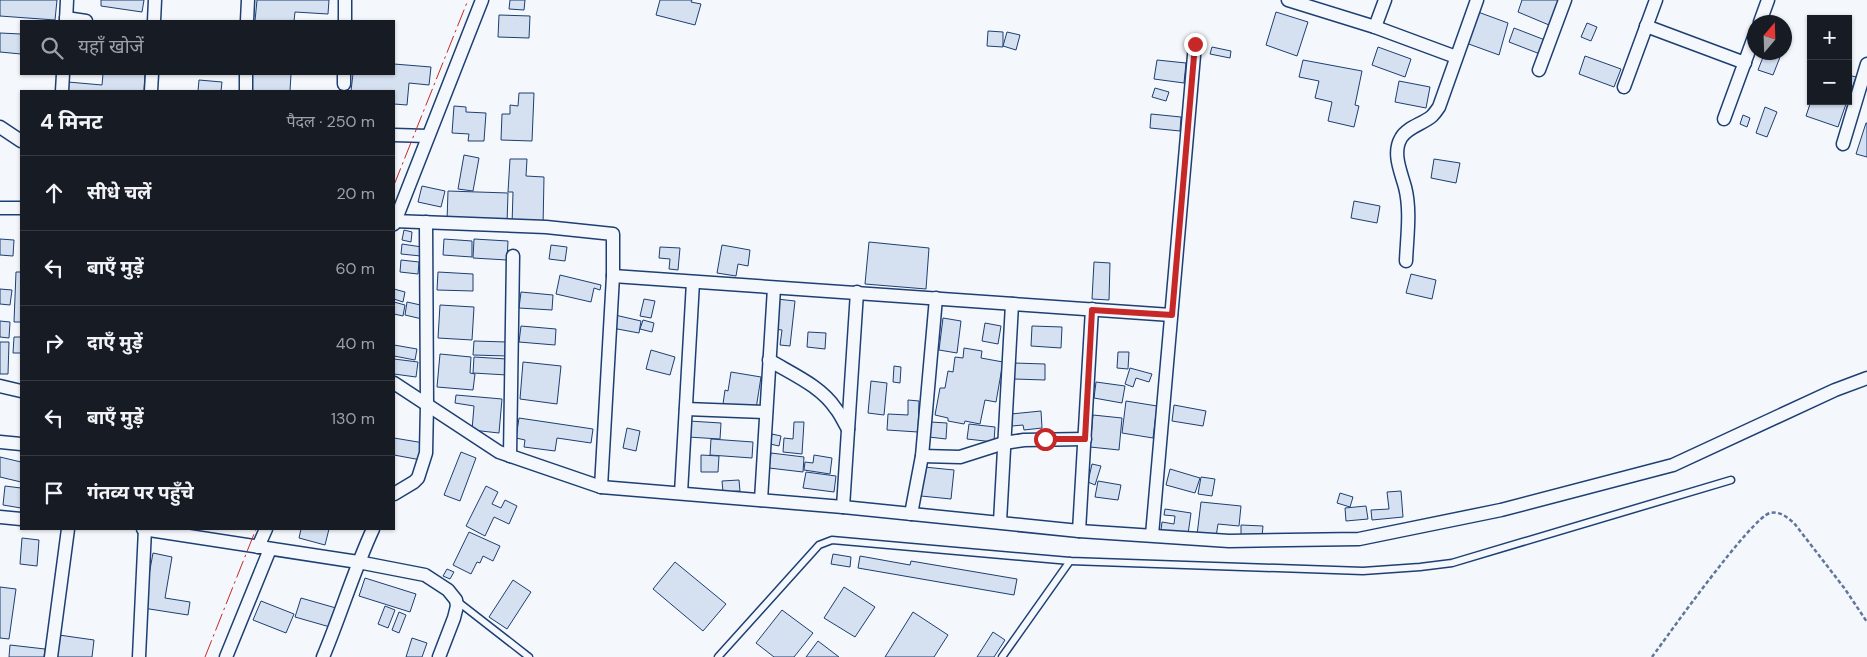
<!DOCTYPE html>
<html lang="hi">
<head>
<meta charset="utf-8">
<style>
	body { margin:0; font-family:"DM Sans","Noto Sans Devanagari",sans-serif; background:#20242c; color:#f1f3f6 }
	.controls { position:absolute; right:15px; top:15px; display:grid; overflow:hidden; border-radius:0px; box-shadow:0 1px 4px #0004 }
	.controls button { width:45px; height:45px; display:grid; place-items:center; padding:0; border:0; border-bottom:1px solid #363941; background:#171b24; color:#f1f3f6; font:25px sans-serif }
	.compass { position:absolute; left:1747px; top:15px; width:45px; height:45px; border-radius:50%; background:#171b24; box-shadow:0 1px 4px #0004; rotate:19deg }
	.stop { position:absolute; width:15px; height:15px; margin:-11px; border:4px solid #c62828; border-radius:50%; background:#fff }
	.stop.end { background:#c62828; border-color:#fff; box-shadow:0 1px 5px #0008 }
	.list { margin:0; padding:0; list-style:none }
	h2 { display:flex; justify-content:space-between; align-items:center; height:65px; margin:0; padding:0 20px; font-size:21px }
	h2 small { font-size:16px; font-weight:400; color:#9ea1a6 }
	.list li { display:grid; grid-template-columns:32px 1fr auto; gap:15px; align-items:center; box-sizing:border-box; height:75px; padding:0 20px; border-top:1px solid #363941 }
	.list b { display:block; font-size:19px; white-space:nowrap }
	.list em { font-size:16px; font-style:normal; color:#9ea1a6 }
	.icon { flex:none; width:28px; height:28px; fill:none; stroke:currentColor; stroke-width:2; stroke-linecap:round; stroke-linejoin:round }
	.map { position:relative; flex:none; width:1867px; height:657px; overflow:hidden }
	.search { position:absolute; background:#171b24; box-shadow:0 1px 4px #0004; left:20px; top:20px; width:375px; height:55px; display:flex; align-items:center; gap:12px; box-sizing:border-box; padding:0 18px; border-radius:0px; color:#9ea1a6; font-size:19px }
	.panel { position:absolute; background:#171b24; box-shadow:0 1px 4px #0004; left:20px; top:90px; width:375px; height:440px; border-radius:0px }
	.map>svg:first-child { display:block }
	.building { fill:#d5e0f0; stroke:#1d3f73 }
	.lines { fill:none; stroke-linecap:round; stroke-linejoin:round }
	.service-casing { stroke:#1d3f73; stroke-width:9 }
	.minor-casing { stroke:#1d3f73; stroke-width:15 }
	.path { stroke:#5e769c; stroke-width:2.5; stroke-dasharray:4 2.5; stroke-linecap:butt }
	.service { stroke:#f4f7fb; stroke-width:6 }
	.minor { stroke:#f4f7fb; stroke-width:12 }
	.power { stroke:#c62828; stroke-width:1; stroke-dasharray:18 4 2.5 4; stroke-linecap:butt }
	.route { stroke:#c62828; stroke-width:6 }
</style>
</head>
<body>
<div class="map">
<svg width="1867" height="657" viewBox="0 0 1867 657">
	<rect width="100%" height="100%" fill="#f4f7fb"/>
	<g class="building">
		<polygon points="0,0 57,0 55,20 0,16"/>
		<polygon points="101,0 144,0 142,12 101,6"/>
		<polygon points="257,0 329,0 328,14 295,12 294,21 255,21"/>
		<polygon points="510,0 525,0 524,10 509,9"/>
		<polygon points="660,0 692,0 691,2 701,4 695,25 656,15"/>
		<polygon points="1522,0 1559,0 1549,25 1518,12"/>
		<polygon points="1276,12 1308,22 1297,56 1266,45"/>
		<polygon points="1478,12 1508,23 1499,55 1466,43"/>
		<polygon points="499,15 530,16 529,38 498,37"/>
		<polygon points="1587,23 1597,27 1591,41 1581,37"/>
		<polygon points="1514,28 1545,40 1540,54 1509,42"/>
		<polygon points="988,31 1003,32 1003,47 987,46"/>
		<polygon points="1007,32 1020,35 1016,50 1003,46"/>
		<polygon points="0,33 21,34 21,54 0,52"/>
		<polygon points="1212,47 1231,51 1230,58 1210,54"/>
		<polygon points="1378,47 1411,59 1405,77 1372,65"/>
		<polygon points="1765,52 1782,52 1773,75 1758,70"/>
		<polygon points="1585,56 1621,69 1614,87 1579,74"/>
		<polygon points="1157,60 1186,63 1184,83 1154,79"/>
		<polygon points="1303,60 1362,71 1355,105 1359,106 1354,127 1328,121 1332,102 1315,98 1319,81 1299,77"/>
		<polygon points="394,64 431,67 429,85 409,83 407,105 394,104 394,91 351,91 353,74 394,74"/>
		<polygon points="103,74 145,74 144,91 68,91 68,82 102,85"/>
		<polygon points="250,74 291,74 290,91 249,91"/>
		<polygon points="1848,75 1856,77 1848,99"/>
		<polygon points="199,80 222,82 221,91 198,91"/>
		<polygon points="1399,81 1430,87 1426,108 1395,102"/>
		<polygon points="1155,88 1169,92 1166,101 1152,97"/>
		<polygon points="519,93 534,93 532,141 501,140 502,114 510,114 510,105 518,106"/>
		<polygon points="1811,101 1847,101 1838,127 1806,116"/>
		<polygon points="454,106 466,107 466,112 486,113 484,141 468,141 469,134 452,133"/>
		<polygon points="1765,107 1777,112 1767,137 1756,133"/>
		<polygon points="1151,114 1181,117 1180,131 1150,128"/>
		<polygon points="1743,115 1750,118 1747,127 1740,124"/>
		<polygon points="1866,123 1867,123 1867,157 1856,154"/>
		<polygon points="464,155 479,158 473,191 458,189"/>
		<polygon points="510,159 527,159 526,176 544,177 543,227 512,225 513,192 508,192"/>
		<polygon points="1434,159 1460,163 1456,183 1431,178"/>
		<polygon points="422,186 445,191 441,207 418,202"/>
		<polygon points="448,191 508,193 507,223 447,221"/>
		<polygon points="1354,201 1380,206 1377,223 1351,218"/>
		<polygon points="404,230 412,232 411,242 402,240"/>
		<polygon points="0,239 14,240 13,256 0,255"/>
		<polygon points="444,239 472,241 472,257 443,255"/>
		<polygon points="474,239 508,241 507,260 473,258"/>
		<polygon points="869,242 929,248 926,289 865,284"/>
		<polygon points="402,244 422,247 421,256 401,254"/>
		<polygon points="551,245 567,247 565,261 549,259"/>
		<polygon points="722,245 750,250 748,266 738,264 736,276 717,273"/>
		<polygon points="660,247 680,248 678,270 669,269 670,259 659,258"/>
		<polygon points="401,260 419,262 418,274 400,272"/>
		<polygon points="1094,262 1110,263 1109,300 1092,299"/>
		<polygon points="16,272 21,272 21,322 14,322"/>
		<polygon points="438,272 473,274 473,291 437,290"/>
		<polygon points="1411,274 1436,280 1432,299 1406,293"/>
		<polygon points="560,275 601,285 600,290 594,288 591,302 556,294"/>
		<polygon points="0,289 12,290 10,305 0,304"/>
		<polygon points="394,289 405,292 403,302 394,299"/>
		<polygon points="521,292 553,295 552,310 519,308"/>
		<polygon points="644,299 655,301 651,318 640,316"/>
		<polygon points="777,299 795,301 790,346 780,345 782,330 774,329"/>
		<polygon points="394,302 405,305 403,316 394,314"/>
		<polygon points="407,302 425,306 422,319 405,315"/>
		<polygon points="440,305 474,307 472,340 438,338"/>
		<polygon points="615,315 641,321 639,333 612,328"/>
		<polygon points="943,318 961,321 957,353 939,350"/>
		<polygon points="643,320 654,323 652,332 640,329"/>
		<polygon points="0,321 10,322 9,338 0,337"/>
		<polygon points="985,323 1001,326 998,344 982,341"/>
		<polygon points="521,326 556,329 555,345 519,342"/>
		<polygon points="1032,326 1062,327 1061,348 1031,346"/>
		<polygon points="808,332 826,333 825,349 807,347"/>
		<polygon points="14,337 21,337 21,353 13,353"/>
		<polygon points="474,341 507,342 507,356 473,355"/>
		<polygon points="0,342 9,342 8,374 0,374"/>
		<polygon points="394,345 417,349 415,360 394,356"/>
		<polygon points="964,348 982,351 981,358 1003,362 996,402 985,400 980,424 965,421 964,424 948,421 948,418 935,415 940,388 945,388 948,371 953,372 955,357 963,358"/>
		<polygon points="651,350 675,357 670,375 646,369"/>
		<polygon points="1118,352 1129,352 1128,369 1117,368"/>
		<polygon points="440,354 471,357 470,373 475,374 473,390 437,387"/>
		<polygon points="474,357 507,359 507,375 473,373"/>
		<polygon points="394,359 418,362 416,377 394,374"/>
		<polygon points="523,362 561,366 557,404 520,399"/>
		<polygon points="1014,363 1045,364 1045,380 1014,379"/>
		<polygon points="894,366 901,367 900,383 893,382"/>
		<polygon points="1130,368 1152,374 1149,382 1136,378 1133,387 1125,384"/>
		<polygon points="731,372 761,377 756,409 723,404 725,390 728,391"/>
		<polygon points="871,381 887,383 884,415 868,413"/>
		<polygon points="1096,382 1125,386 1122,403 1094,398"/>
		<polygon points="456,395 502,399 499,433 472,430 474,406 455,403"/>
		<polygon points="908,400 919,401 918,432 887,430 888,414 908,415"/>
		<polygon points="1126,401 1157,406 1153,438 1122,433"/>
		<polygon points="1174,405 1206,411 1203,426 1172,421"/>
		<polygon points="1041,411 1042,428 1024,430 1023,425 1012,426 1011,414"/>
		<polygon points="1093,415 1122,418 1119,450 1090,447"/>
		<polygon points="519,418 593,429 591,443 557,438 555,451 524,447 525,440 516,438"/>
		<polygon points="689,421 721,423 720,439 688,437"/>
		<polygon points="794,422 804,422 802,454 783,452 784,438 793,439"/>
		<polygon points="931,422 947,423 946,439 929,437"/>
		<polygon points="969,424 995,427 994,442 967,439"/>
		<polygon points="627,428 640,431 636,451 623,448"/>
		<polygon points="772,434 781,436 779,446 770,444"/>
		<polygon points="394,438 424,443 421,460 394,455"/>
		<polygon points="711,439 753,442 752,458 710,455"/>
		<polygon points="461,452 476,458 460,501 444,495"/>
		<polygon points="771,453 804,457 803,472 769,468"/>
		<polygon points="701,455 719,456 718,472 701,472"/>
		<polygon points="814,455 832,458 830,474 804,470 805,462 813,463"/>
		<polygon points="0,457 21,462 21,482 0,477"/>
		<polygon points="1092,464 1101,466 1095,485 1088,482"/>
		<polygon points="924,467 954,470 951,499 921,496"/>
		<polygon points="1170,469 1200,478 1195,493 1166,485"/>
		<polygon points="806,472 836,476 834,492 803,488"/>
		<polygon points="1201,477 1215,479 1212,496 1198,494"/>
		<polygon points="739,480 740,491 723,492 722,481"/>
		<polygon points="1098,481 1121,485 1118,500 1095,497"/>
		<polygon points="5,486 21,488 21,508 3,505"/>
		<polygon points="486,486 498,492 492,504 501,508 505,500 517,506 509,524 494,517 485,536 466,526"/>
		<polygon points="1401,491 1403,517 1372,520 1371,510 1389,509 1387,492"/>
		<polygon points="1340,493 1353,497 1350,507 1337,503"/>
		<polygon points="1201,502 1241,506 1239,526 1218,524 1216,537 1197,535"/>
		<polygon points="1366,506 1368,519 1346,521 1345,508"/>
		<polygon points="1165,509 1191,513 1188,534 1161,530 1162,522 1174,524 1175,516 1164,515"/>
		<polygon points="1241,525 1263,526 1262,537 1241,536"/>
		<polygon points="301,529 329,529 325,545 299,538"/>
		<polygon points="469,532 500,546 493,561 483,556 480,563 477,562 471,574 453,565"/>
		<polygon points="22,538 39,540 37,566 20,564"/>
		<polygon points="153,553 172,557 165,598 190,602 188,615 143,608"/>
		<polygon points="833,554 851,557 850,567 831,564"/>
		<polygon points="860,556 910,565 911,561 1017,579 1014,595 858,568"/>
		<polygon points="675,562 726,604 703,631 653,589"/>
		<polygon points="447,569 454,572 450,579 443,576"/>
		<polygon points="365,578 416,594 410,612 359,596"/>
		<polygon points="513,580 531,592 507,629 489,617"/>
		<polygon points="0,587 16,589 9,639 0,638"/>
		<polygon points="844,587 875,607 855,637 824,618"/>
		<polygon points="301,598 336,608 330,627 295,617"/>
		<polygon points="261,601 294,614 286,633 253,620"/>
		<polygon points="385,606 395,610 388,628 378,624"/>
		<polygon points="782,610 813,633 794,657 774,657 756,643"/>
		<polygon points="399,612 406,615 399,633 392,630"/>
		<polygon points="913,612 948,635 934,657 885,657"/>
		<polygon points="993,632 1005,640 994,657 977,657"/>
		<polygon points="59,635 94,640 92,657 56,657"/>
		<polygon points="412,638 427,643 422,657 406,657"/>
		<polygon points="818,641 839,657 806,657"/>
		<polygon points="10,645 45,649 44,657 9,657"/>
	</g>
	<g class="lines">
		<defs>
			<g id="service">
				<polyline points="457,601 529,657"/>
				<polyline points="718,657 819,545 832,540 1070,561 1363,571 1420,567 1452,563 1731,480"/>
				<polyline points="1002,657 1070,561"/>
			</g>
			<g id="minor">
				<polyline points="1288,0 1375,27 1456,57"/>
				<polyline points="66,18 86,21"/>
				<polyline points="66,21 67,0"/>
				<polyline points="154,21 155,0"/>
				<polyline points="247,21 248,0"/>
				<polyline points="345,21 345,0"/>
				<polyline points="1760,22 1768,0"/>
				<polyline points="1646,26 1745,63"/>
				<polyline points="1375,27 1385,0"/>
				<polyline points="1539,70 1565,0"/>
				<polyline points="344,84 344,74"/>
				<polyline points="1624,87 1656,0"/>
				<polyline points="62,91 63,74"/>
				<polyline points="151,91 152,74"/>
				<polyline points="246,91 246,74"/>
				<polyline points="1724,119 1754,37"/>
				<polyline points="0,127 21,141"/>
				<polyline points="394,135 428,136"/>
				<polyline points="1843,144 1867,64"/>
				<polyline points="0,208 21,208"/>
				<polyline points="394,221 546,227 613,234 613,276 601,487"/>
				<polyline points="394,224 482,0"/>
				<path d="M1406 261C1407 237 1411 210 1405 187 1401 172 1392 153 1401 138 1407 127 1423 124 1432 116 1435 113 1437 110 1439 107L1477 0"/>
				<polyline points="613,276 1171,315"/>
				<path d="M769 360C792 374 821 386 836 409 841 415 844 423 848 429"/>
				<polyline points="394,383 499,452 601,487 843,507 1079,531 1229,541 1359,539 1501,510 1673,465 1835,390 1867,378"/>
				<polyline points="0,386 21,391"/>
				<polyline points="686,409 766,412"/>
				<polyline points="0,442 21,444"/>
				<polyline points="510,456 513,256"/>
				<polyline points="922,456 960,457 1004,443 1024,440 1085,439"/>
				<polyline points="681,493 693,282"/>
				<polyline points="394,494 414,482 418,478 426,453 427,405 426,222"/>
				<polyline points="761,500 774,288"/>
				<polyline points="843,507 857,292"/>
				<polyline points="911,514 922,456 936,298"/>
				<polyline points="0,517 21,519"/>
				<polyline points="1000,522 1012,304"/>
				<polyline points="143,529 358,562 425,575 448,590 456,600 457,606 454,618 439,657"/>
				<polyline points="1079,531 1092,309"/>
				<polyline points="1152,535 1195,44"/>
				<polyline points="258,547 266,529"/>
				<polyline points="51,657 68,529"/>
				<polyline points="139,657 145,529"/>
				<polyline points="226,657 270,549"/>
				<path d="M323 657C341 614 354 570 373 529"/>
			</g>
		</defs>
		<use href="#service" class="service-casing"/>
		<use href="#minor" class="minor-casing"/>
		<path class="path" d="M1652 657C1669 634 1751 518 1770 513 1780 511 1787 517 1794 523L1845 589 1867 622"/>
		<use href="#service" class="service"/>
		<use href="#minor" class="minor"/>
		<g class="power">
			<polyline points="394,185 468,0"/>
			<polyline points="205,657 256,529"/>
		</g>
	</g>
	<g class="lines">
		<polyline class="route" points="1045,439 1085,439 1092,310 1172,315 1195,44"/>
	</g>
</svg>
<div class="controls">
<button>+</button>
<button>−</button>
</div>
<svg class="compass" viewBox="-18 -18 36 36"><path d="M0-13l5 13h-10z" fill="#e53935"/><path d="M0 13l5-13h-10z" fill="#9ea1a6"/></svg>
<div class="stop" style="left:1045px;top:439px"></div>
<div class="stop end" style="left:1195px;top:44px"></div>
<div class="search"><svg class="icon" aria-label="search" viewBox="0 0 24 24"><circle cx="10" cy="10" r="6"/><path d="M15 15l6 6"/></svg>यहाँ खोजें</div>
<section class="panel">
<h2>4 मिनट<small>पैदल · 250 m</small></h2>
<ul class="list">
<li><svg class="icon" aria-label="ahead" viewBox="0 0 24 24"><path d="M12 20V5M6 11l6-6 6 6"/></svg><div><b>सीधे चलें</b></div><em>20 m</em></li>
<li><svg class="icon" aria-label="left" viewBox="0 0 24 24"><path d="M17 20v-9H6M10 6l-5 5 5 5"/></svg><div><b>बाएँ मुड़ें</b></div><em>60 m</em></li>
<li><svg class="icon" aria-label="right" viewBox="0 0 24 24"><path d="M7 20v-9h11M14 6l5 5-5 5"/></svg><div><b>दाएँ मुड़ें</b></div><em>40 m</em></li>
<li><svg class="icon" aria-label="left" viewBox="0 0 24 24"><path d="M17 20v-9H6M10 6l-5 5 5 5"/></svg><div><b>बाएँ मुड़ें</b></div><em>130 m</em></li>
<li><svg class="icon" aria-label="arrive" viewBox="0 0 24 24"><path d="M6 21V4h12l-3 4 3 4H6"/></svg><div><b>गंतव्य पर पहुँचे</b></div></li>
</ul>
</section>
</div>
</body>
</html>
